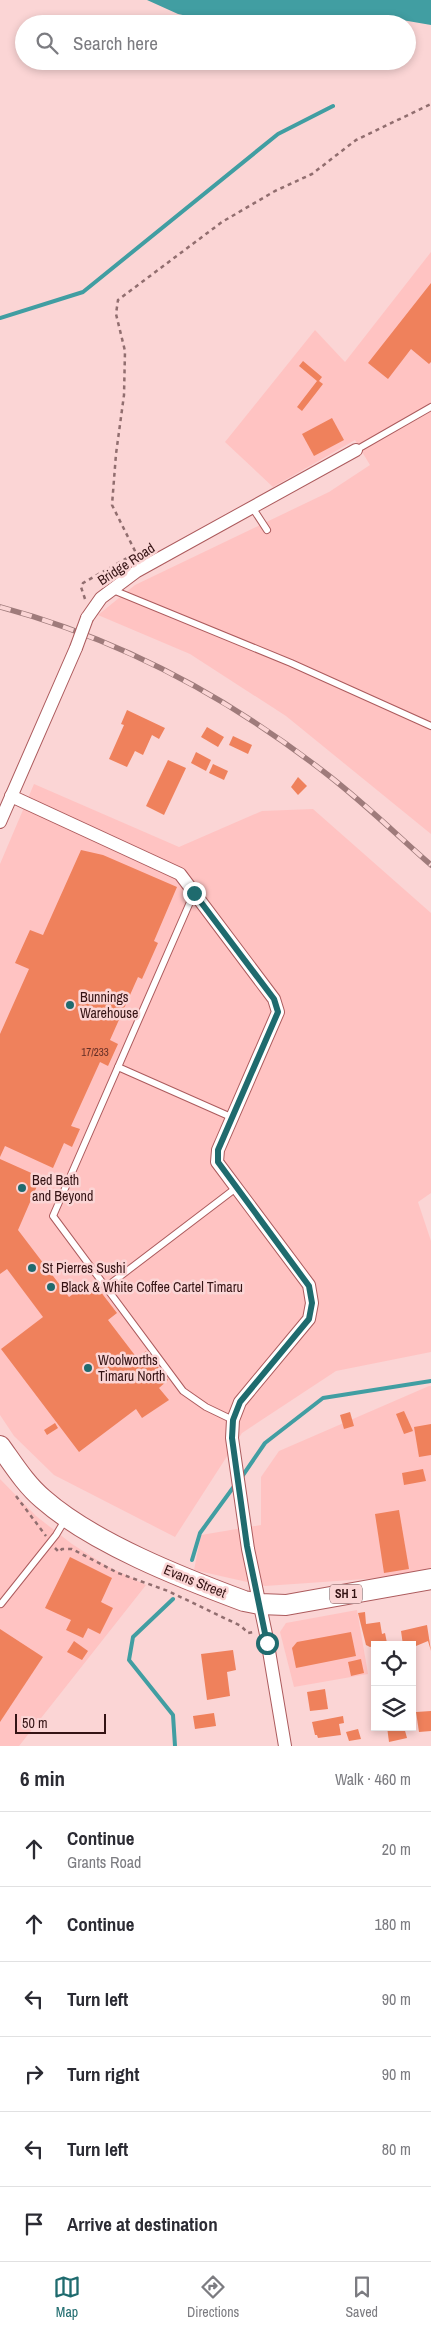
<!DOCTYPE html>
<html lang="en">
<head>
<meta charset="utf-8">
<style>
	body { margin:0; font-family:"Archivo Narrow",sans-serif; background:#f2f2f3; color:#2b2b33 }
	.controls { position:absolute; right:15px; bottom:15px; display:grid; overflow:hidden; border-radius:0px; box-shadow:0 2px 8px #0003 }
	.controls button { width:45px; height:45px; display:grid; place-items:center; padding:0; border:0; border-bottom:1px solid #e1e1e2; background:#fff; color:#2b2b33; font:25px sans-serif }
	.scale { position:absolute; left:15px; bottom:12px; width:91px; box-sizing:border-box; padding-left:5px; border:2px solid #341314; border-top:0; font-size:14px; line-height:18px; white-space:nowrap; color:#341314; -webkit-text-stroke:4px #fbd5d5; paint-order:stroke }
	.stop { position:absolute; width:15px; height:15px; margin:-11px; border:4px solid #1f6b6e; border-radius:50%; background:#fff }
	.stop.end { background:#1f6b6e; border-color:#fff; box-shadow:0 1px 5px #0008 }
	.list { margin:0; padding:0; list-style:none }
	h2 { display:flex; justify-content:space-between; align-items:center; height:65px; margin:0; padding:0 20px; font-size:21px }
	h2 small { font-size:16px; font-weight:400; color:#7c7c81 }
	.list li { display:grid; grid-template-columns:32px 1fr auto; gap:15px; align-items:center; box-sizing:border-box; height:75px; padding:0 20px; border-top:1px solid #e1e1e2 }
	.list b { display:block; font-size:19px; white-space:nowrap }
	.list p { margin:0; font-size:16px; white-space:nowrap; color:#7c7c81 }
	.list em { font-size:16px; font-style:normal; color:#7c7c81 }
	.icon { flex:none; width:28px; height:28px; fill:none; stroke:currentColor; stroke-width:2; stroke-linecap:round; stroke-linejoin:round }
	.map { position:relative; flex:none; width:431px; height:1746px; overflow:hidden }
	.search { position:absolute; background:#fff; box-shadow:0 2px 8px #0003; left:15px; right:15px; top:15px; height:55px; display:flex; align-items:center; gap:12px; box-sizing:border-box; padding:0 18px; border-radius:28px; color:#7c7c81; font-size:19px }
	.sheet { height:515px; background:#fff }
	nav { display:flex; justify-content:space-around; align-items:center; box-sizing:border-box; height:70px; border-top:1px solid #e1e1e2; background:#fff; font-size:14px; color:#7c7c81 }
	nav a { display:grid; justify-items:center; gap:2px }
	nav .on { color:#1f6b6e }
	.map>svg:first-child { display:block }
	.built { fill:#ffc3c2 }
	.water { fill:#419ea2 }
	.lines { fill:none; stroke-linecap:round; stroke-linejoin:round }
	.stream { stroke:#419ea2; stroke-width:4 }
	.building { fill:#ef815c }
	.service-casing { stroke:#ac5b5d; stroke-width:8 }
	.minor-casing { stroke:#ac5b5d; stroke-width:14 }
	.trunk-casing { stroke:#ac5b5d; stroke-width:22 }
	.path { stroke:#916e6f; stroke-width:2.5; stroke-dasharray:4 4; stroke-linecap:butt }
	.service { stroke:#fff; stroke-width:6 }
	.minor { stroke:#fff; stroke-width:12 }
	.trunk { stroke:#fff; stroke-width:20 }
	.rail-casing { stroke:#9f7b7b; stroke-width:5.5 }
	.rail { stroke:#fbd5d5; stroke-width:4; stroke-dasharray:11; stroke-linecap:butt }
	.minor-bridge-casing { stroke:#ac5b5d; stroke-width:14; stroke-linecap:butt }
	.minor-bridge { stroke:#fff; stroke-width:12 }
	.route { stroke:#1f6b6e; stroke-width:6 }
	.poi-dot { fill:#1f6b6e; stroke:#fbd5d5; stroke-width:2 }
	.labels { text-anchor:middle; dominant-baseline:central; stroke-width:5; stroke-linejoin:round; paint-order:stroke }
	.number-label { font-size:11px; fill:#632e26 }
	.shield { fill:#fbd5d5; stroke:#704d4e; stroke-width:1 }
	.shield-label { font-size:12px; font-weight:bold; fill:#341314 }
	.street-label { font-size:14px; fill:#341314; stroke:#fbd5d5 }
	.poi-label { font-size:14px; fill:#341314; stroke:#fbd5d5; text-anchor:start }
</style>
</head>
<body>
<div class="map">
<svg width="431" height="1746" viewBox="0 0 431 1746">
	<rect width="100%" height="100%" fill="#fbd5d5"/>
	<g class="built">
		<polygon points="431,252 431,834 286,716 190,654 98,615 135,585 329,492 370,465 355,440 273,487 225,442 315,330 345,362"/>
		<polygon points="34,784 179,847 262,811 313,809 431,913 431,1193 418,1202 431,1241 431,1352 336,1371 242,1433 175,1537 54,1475 14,1436 0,1415 0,864"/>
		<polygon points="429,1386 431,1386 431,1570 380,1578 265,1586 194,1570 201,1535 261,1525 261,1477 279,1451"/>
		<polygon points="0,1479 36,1516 72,1544 105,1565 146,1585 19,1746 0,1746"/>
		<polygon points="357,1610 368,1674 294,1687 280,1632 286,1623"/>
	</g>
	<polygon class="water" points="147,0 431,0 431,25 379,16 349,24 224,24 178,14"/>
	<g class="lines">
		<g class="stream">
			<polyline points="0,318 83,292 278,134 333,106"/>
			<polyline points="241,1478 265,1443 323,1398 431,1381"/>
			<polyline points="192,1560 200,1533 235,1485"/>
			<polyline points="173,1599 133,1637 129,1660 173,1715 175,1746"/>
		</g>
	</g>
	<g class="building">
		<polygon points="431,283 431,362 429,364 411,349 388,379 368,363"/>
		<polygon points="303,361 322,377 319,381 323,384 302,411 297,407 317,381 299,366"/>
		<polygon points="332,418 344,440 314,456 302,434"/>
		<polygon points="127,710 165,728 159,739 152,735 143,755 135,751 127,767 109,759 124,725 121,724"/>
		<polygon points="207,727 224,737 218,747 201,737"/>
		<polygon points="233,736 252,745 248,754 229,745"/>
		<polygon points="196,752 211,760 206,771 191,763"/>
		<polygon points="168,760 186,768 164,815 146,806"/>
		<polygon points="213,764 228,771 224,780 209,773"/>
		<polygon points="298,777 307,786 298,795 291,787"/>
		<polygon points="81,850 103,855 177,887 154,941 158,943 142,979 138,977 110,1040 118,1044 108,1066 100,1062 71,1126 80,1129 72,1147 64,1143 53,1168 5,1146 0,1157 0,1034 29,969 15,963 30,930 43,935"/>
		<polygon points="0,1159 47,1180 45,1184 37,1186 18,1230 69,1297 83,1287 88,1294 97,1287 117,1313 108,1320 137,1358 146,1351 168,1380 159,1388 169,1400 142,1418 136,1409 79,1452 1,1349 43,1317 7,1269 0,1274"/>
		<polygon points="404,1411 413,1431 404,1434 396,1414"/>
		<polygon points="350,1412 354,1426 344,1429 340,1415"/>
		<polygon points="55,1423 58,1428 47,1435 44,1430"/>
		<polygon points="431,1424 431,1455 419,1457 414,1427"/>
		<polygon points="423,1469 426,1481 404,1485 402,1473"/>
		<polygon points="399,1510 409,1569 384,1573 375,1514"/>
		<polygon points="70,1557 112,1578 101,1602 113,1608 100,1634 88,1628 83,1638 66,1630 71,1620 45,1608"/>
		<polygon points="365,1612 366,1624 380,1622 382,1634 385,1633 387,1643 370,1647 366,1645 358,1613"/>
		<polygon points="427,1625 431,1651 428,1641 416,1646 415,1643 403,1645 401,1631"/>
		<polygon points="0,1629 43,1657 0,1722"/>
		<polygon points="351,1632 356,1656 296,1668 292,1648 297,1642"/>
		<polygon points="74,1641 88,1651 82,1660 67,1652"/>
		<polygon points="233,1650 236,1670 227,1672 230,1696 207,1700 201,1654"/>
		<polygon points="361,1659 364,1673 351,1676 348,1662"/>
		<polygon points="325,1689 328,1709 310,1711 307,1692"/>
		<polygon points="431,1711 431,1731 419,1732 416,1712"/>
		<polygon points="214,1713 216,1726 195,1729 193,1716"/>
		<polygon points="343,1716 344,1723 339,1724 341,1735 318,1738 317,1735 315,1735 312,1722"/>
		<polygon points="387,1727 404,1727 407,1738 389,1742"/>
		<polygon points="358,1729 361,1739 349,1741 346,1732"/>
	</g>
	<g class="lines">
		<defs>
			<g id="service">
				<polyline points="356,450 431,407"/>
				<polyline points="252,507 267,530"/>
				<polyline points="113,590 291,663 431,726"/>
				<polyline points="194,893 53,1216 183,1391 206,1407 233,1420"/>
				<polyline points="118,1067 231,1117"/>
				<polyline points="106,1287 236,1188"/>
				<polyline points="1,1604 56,1535 65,1520"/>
			</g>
			<g id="minor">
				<polyline points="87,618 101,598 137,571 356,450"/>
				<polyline points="11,796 180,874 274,999 278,1012 218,1150 217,1162 309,1285 312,1303 309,1319 240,1402 233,1420 232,1438 248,1549 267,1639 285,1746"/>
				<polyline points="0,822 76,648"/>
			</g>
			<path id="trunk" d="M0 1446C13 1464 26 1485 43 1499 93 1543 182 1578 244 1601L260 1604 286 1605 431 1579"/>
		</defs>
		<use href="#service" class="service-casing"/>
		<use href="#minor" class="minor-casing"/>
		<use href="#trunk" class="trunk-casing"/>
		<g class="path">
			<polyline points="85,599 81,587 83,583 136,553 112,505 116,454 124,395 125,351 116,314 118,300 222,222 275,191 312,174 356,140 431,104"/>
			<polyline points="16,1496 46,1536"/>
			<polyline points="55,1548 59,1552 62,1549 72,1549 118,1573 168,1591 241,1626 248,1633 254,1632"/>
		</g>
		<use href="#service" class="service"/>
		<use href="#minor" class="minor"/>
		<use href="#trunk" class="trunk"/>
		<defs>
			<path id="rail" d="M0 607C120 639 231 699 328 775 364 803 397 835 431 865"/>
		</defs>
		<use href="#rail" class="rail-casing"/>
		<use href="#rail" class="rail"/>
		<defs>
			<polyline id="minor-bridge" points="76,648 87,618"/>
		</defs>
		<use href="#minor-bridge" class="minor-bridge-casing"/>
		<use href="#minor-bridge" class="minor-bridge"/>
	</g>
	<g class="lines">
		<polyline class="route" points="194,893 274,999 278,1012 218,1150 218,1162 309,1286 312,1303 309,1319 240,1402 233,1420 232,1438 247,1546 267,1643"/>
	</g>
	<g class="poi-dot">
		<circle cx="70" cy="1005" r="5"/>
		<circle cx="22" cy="1188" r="5"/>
		<circle cx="32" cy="1268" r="5"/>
		<circle cx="51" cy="1287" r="5"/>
		<circle cx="88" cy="1368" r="5"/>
	</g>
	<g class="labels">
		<g class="number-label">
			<text x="95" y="1052">17/233</text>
		</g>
		<rect class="shield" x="330" y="1584.5" width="32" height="19" rx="4"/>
		<g class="shield-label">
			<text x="346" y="1594">SH 1</text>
		</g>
		<g class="street-label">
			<text transform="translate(126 564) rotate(-33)">Bridge Road</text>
			<text transform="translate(195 1581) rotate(22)">Evans Street</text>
		</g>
		<g class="poi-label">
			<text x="80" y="997">Bunnings<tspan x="80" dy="16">Warehouse</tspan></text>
			<text x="32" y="1180">Bed Bath<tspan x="32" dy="16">and Beyond</tspan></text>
			<text x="42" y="1268">St Pierres Sushi</text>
			<text x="61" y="1287">Black &amp; White Coffee Cartel Timaru</text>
			<text x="98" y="1360">Woolworths<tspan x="98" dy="16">Timaru North</tspan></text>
		</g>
	</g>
</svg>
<div class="controls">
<button><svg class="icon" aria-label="locate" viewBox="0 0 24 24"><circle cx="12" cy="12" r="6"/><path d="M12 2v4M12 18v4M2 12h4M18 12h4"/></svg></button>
<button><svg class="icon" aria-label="layers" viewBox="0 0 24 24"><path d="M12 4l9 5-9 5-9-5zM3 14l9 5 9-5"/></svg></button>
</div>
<div class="scale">50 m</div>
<div class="stop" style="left:267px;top:1643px"></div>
<div class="stop end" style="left:194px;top:893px"></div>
<div class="search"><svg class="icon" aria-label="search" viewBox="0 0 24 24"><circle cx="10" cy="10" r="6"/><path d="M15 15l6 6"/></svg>Search here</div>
</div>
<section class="sheet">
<h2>6 min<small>Walk · 460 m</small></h2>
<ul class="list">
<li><svg class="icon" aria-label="ahead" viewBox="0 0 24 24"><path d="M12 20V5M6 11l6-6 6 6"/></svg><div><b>Continue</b><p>Grants Road</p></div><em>20 m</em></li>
<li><svg class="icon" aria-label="ahead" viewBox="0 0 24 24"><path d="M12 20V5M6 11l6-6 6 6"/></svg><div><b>Continue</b></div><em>180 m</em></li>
<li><svg class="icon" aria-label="left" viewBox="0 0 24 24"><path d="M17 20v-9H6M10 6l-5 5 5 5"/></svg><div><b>Turn left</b></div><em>90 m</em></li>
<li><svg class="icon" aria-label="right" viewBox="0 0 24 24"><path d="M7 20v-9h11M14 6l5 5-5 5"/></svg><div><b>Turn right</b></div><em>90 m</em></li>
<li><svg class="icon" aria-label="left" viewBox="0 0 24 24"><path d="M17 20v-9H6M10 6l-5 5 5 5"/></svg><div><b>Turn left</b></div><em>80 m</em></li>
<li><svg class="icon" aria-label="arrive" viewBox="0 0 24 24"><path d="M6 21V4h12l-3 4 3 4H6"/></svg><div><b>Arrive at destination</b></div></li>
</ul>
</section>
<nav>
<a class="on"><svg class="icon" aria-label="map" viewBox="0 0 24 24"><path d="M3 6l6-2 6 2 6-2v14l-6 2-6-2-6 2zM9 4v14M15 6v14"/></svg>Map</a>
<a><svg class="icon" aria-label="directions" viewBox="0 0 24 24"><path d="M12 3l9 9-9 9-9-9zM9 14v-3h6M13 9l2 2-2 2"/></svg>Directions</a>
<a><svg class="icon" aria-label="saved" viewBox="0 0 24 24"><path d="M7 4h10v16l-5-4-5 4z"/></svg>Saved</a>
</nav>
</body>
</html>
